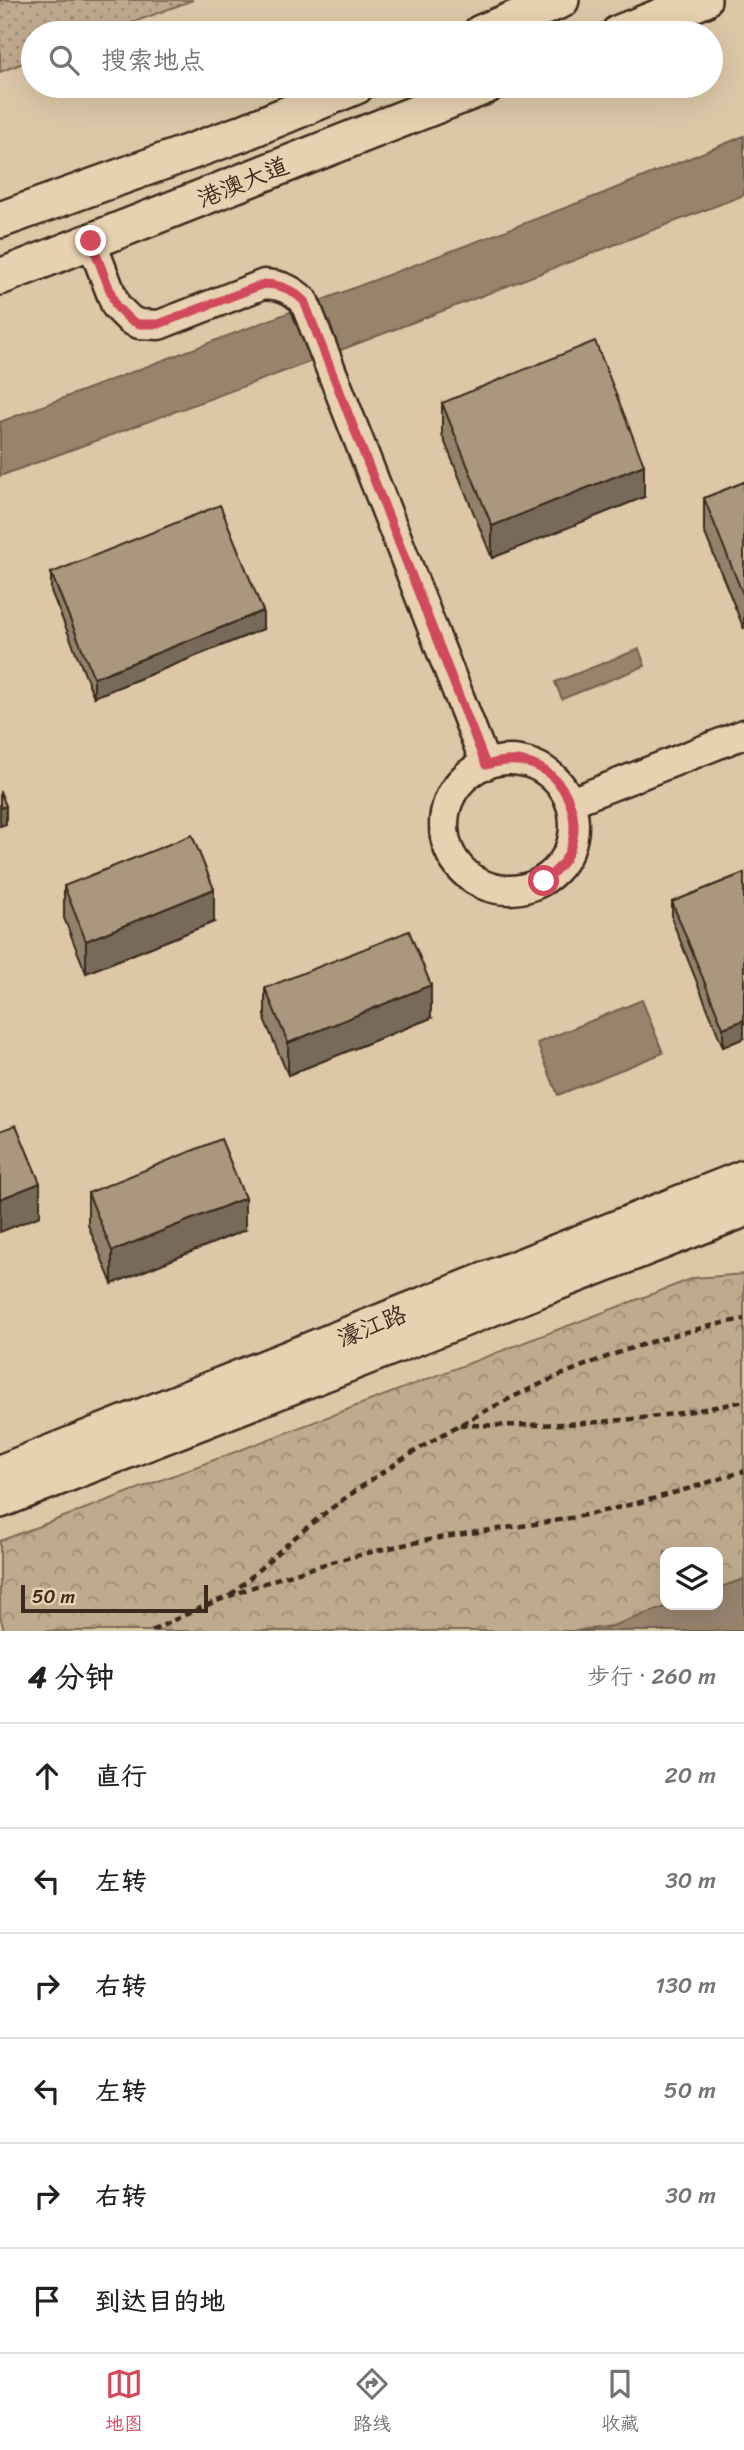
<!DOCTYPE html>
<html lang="zh">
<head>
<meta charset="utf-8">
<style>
	body { margin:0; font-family:Sriracha,"LXGW WenKai TC",sans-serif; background:#f6f6f6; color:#202124 }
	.controls { position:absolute; right:21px; bottom:21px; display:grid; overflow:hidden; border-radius:14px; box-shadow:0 7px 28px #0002 }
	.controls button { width:63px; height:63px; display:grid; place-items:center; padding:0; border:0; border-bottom:2px solid #e0e0e0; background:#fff; color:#202124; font:35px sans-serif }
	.scale { position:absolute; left:21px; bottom:18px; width:187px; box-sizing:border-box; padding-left:7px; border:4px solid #3b2a1e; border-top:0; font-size:19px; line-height:24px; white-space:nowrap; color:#3b2a1e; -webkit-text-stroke:5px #e7d1b0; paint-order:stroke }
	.stop { position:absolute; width:21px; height:21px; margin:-16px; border:5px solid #d1495b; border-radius:50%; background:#fff }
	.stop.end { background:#d1495b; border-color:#fff; box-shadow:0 2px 7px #0008 }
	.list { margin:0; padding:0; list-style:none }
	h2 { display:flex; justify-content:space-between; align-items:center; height:91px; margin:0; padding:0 28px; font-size:30px }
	h2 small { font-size:23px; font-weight:400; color:#757577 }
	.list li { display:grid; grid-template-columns:46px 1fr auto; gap:21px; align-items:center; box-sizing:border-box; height:105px; padding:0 28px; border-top:2px solid #e0e0e0 }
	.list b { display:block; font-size:26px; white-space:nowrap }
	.list em { font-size:23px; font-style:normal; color:#757577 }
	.icon { flex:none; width:38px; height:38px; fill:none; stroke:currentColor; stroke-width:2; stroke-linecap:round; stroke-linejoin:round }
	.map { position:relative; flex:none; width:744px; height:1631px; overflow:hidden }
	.search { position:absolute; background:#fff; box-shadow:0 7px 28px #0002; left:21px; right:21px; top:21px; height:77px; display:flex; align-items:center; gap:18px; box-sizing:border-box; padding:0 24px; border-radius:38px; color:#757577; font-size:26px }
	.sheet { height:721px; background:#fff }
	nav { display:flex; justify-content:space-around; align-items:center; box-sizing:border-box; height:98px; border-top:2px solid #e0e0e0; background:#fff; font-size:19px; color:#757577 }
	nav a { display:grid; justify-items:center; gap:4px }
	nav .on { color:#d1495b }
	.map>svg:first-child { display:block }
	.grass { fill:url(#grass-dots); stroke:#7d6a56; stroke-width:2 }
	.forest { fill:url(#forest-crowns); stroke:#7d6a56; stroke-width:2; fill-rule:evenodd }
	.water { fill:#98846d; stroke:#73604d; stroke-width:2 }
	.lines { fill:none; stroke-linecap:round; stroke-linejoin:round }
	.minor-casing { stroke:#3b2a1e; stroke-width:33 }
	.major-casing { stroke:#3b2a1e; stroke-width:40 }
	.path { stroke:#3b2a1e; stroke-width:4.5; stroke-dasharray:7 5; stroke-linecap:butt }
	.minor { stroke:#e7d1b0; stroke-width:28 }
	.major { stroke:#e7d1b0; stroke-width:35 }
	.wall { fill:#92826c; stroke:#3b2a1e; stroke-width:2 }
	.shaded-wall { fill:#776a58; stroke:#3b2a1e; stroke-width:2 }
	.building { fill:#aa977d; stroke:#3b2a1e; stroke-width:2 }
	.route { stroke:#d1495b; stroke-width:9 }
	.labels { text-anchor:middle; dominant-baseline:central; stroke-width:7; stroke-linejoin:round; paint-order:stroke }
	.street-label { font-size:24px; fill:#3b2a1e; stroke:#e7d1b0 }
</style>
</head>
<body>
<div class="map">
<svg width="744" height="1631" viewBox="0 0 744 1631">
	<defs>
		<pattern id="grass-dots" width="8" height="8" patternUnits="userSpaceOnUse" patternTransform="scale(1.75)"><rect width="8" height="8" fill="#bfaa8e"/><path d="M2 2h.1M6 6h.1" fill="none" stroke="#9c8b73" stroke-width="1.8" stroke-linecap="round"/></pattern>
		<pattern id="forest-crowns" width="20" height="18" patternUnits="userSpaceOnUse" patternTransform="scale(1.75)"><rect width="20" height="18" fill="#bfaa8e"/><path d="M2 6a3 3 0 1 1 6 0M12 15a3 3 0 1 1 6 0" fill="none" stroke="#9c8b73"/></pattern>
	</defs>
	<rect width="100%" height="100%" fill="#ddc7a7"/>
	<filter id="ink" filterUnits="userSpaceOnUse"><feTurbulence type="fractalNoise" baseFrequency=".0143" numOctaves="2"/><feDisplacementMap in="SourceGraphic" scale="14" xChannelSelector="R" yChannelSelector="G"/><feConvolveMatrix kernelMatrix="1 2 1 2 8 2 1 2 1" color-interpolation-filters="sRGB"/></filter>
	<g filter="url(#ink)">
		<polygon class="grass" points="0,0 193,0 104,33 33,33 33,59 0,72"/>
		<path class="forest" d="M744 1274V1631H4L0 1615V1541L694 1278ZM665 1552H718V1605H665Z"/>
		<g class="water">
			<polygon points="744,136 744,195 304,364 0,476 0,422 599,195"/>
			<polygon points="639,649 645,666 562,699 555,682"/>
			<polygon points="642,1000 663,1053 558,1095 537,1043"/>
			<polygon points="744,1579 744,1631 576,1631 612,1626 671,1605 718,1605 718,1588"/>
		</g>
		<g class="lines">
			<defs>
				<g id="minor">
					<path d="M91 241 116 306 130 320 139 324 159 325 264 284C282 285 291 289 304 301L486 765"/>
					<circle cx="509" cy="825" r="65"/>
					<polyline points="571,802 744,734"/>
				</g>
				<g id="major">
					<polyline points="481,33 561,0"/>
					<polyline points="619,33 703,0"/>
					<polyline points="0,220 240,134 356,86"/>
					<polyline points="0,277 486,86"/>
					<polyline points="0,1473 744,1178"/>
					<polyline points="0,1500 744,1209"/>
				</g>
			</defs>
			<use href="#minor" class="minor-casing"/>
			<use href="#major" class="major-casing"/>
			<g class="path">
				<path d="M460 1425C555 1427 651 1422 744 1401"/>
				<path d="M231 1595C266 1563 301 1530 340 1502 459 1415 598 1346 744 1319"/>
				<path d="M152 1631C241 1585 340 1556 439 1538 484 1530 530 1526 575 1517 633 1506 689 1489 744 1471"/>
			</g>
			<use href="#minor" class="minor"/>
			<use href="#major" class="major"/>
		</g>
		<g class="wall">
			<polygon points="442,403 644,497 492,558 442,435"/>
			<polygon points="744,482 744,629 704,531 704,498"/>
			<polygon points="51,573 263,629 94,697 51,591"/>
			<polygon points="744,873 744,1038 723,1047 672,920 672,902"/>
			<polygon points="64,886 214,922 86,973 64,918"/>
			<polygon points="265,988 431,1018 288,1075 265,1021"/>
			<polygon points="88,1193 245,1230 112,1284 88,1225"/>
		</g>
		<g class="shaded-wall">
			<polygon points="644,465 644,497 492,558 492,526"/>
			<polygon points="263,611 263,629 94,697 94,678"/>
			<polygon points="6,806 6,824 0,826 0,808"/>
			<polygon points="214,889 214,922 86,973 86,941"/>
			<polygon points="431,985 431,1018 288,1075 288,1043"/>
			<polygon points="744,1020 744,1038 723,1047 723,1028"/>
			<polygon points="40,1183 40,1216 0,1232 0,1199"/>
			<polygon points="245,1198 245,1230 112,1284 112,1251"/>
		</g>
		<g class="building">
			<polygon points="595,341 644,465 492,526 442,403"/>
			<polygon points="744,482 744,597 704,498"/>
			<polygon points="220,505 263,611 94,678 51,573"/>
			<polygon points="0,791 6,806 0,808"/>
			<polygon points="192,835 214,889 86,941 64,886"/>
			<polygon points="744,873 744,1020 723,1028 672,902"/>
			<polygon points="409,931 431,985 288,1043 265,988"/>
			<polygon points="16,1125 40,1183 0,1199 0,1131"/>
			<polygon points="221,1139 245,1198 112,1251 88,1193"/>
		</g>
	</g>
	<g class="lines" filter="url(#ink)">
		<path class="route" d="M91 241 116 306 130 320 139 324H159L264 284C282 285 291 289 304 301L486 765C497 762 507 760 518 761 561 766 585 813 569 852 564 864 554 872 544 881"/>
	</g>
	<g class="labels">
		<g class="street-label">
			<text transform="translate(243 182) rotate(-22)">港澳大道</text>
			<text transform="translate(372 1326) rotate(-22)">濠江路</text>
		</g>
	</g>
</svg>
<div class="controls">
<button><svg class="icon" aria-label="layers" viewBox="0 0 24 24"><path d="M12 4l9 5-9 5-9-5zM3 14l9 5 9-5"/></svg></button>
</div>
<div class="scale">50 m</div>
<div class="stop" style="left:544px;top:881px"></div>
<div class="stop end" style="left:91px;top:241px"></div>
<div class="search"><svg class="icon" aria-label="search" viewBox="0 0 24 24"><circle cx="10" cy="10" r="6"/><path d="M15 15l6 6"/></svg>搜索地点</div>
</div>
<section class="sheet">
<h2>4 分钟<small>步行 · 260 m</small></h2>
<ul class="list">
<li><svg class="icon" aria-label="ahead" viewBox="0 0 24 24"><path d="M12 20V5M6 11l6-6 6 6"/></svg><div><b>直行</b></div><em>20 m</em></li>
<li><svg class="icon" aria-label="left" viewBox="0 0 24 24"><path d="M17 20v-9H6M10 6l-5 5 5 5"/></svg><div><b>左转</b></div><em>30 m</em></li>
<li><svg class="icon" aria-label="right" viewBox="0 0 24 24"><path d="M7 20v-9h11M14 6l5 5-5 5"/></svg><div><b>右转</b></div><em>130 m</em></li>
<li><svg class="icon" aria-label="left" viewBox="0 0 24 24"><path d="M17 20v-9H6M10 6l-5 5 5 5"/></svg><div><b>左转</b></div><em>50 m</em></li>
<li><svg class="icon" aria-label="right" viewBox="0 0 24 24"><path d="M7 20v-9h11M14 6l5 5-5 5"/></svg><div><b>右转</b></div><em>30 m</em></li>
<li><svg class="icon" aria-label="arrive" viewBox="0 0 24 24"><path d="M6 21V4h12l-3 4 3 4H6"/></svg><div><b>到达目的地</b></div></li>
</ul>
</section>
<nav>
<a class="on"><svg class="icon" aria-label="map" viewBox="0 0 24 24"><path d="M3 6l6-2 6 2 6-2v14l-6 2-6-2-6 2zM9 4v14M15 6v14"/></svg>地图</a>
<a><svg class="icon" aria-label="directions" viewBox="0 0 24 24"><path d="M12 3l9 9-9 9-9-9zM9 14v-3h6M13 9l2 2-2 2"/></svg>路线</a>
<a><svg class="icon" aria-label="saved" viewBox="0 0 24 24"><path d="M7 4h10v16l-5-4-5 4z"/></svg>收藏</a>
</nav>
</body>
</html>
